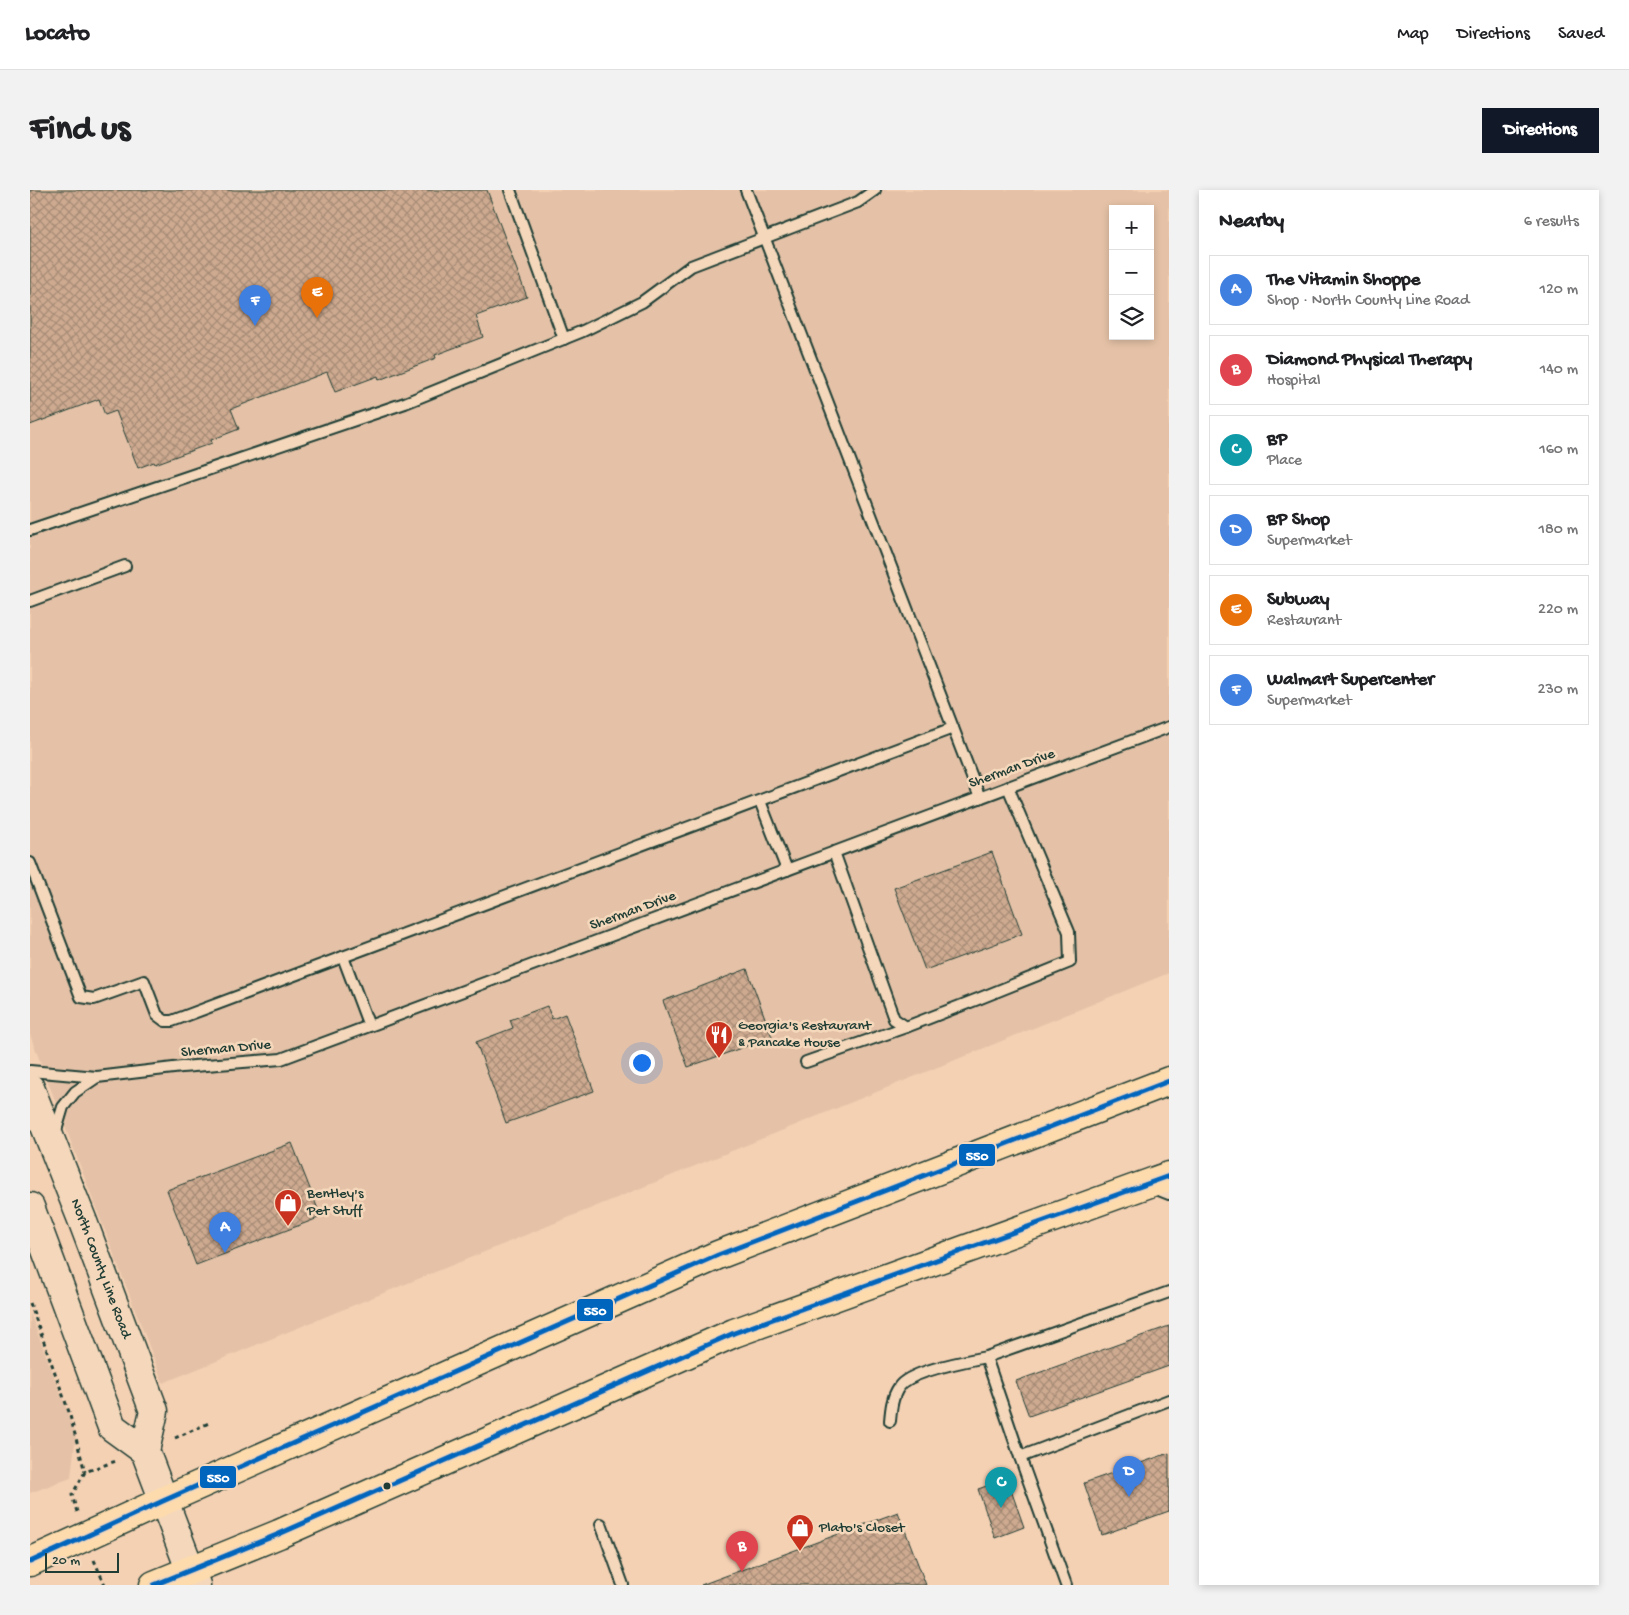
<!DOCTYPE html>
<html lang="en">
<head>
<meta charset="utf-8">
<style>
	body { margin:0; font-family:"Gochi Hand",sans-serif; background:#f2f2f2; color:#202124 }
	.controls { position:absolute; right:15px; top:15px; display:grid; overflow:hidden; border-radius:0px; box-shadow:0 2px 8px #0003 }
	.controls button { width:45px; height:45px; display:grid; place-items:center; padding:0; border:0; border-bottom:1px solid #e0e0e0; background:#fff; color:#202124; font:25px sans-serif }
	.scale { position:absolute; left:15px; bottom:12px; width:74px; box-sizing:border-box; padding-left:5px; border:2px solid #1f3d34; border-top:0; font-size:14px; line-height:18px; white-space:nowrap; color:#1f3d34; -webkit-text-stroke:4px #f5d8bb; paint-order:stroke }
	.you { position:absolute; left:611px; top:872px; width:18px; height:18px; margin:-12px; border:4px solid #fff; border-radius:50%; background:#1a73e8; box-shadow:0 0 0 8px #1a73e833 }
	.badge { display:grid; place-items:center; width:32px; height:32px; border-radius:50%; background:#111827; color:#fff; font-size:16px; font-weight:700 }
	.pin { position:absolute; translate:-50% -41px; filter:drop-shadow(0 1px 2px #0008) }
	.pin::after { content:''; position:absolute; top:26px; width:18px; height:15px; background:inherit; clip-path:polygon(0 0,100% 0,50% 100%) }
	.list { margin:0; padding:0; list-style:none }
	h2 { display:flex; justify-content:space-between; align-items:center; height:65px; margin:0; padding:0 20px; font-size:21px }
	h2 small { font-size:16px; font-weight:400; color:#757577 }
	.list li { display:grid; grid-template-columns:32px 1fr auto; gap:15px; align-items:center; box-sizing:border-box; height:70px; margin:0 10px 10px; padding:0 10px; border:1px solid #e0e0e0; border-radius:0px }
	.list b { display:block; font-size:19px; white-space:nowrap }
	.list p { margin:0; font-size:16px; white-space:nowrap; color:#757577 }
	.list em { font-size:16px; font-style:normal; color:#757577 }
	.icon { flex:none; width:28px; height:28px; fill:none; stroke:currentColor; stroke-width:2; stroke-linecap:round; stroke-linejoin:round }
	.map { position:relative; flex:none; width:1139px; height:1395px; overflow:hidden; border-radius:0px }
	header { display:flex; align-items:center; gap:30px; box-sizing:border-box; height:70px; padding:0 25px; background:#fff; border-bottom:1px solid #e0e0e0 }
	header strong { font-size:24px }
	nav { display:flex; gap:28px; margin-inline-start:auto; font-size:18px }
	.intro { display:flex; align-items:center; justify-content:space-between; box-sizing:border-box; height:120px; padding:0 30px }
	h1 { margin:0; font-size:35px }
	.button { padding:12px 22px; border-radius:0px; background:#111827; color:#fff; font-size:18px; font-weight:700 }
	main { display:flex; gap:30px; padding:0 30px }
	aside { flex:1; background:#fff; border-radius:0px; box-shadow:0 2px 8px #0003 }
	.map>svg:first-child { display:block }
	.built { fill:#e5c2a7; fill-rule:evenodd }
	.building { fill:url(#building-cross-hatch); stroke:#1f3d34 }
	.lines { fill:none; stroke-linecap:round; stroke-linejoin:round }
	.lane-casing { stroke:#1f3d34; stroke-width:14 }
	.secondary-casing { stroke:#1f3d34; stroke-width:31 }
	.primary-casing { stroke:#1f3d34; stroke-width:31 }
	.path { stroke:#1f3d34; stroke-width:3; stroke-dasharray:4 4; stroke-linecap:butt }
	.lane { stroke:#f5d8bb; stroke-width:10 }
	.secondary { stroke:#f5d8bb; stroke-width:28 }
	.primary { stroke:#fedbac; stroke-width:28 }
	.bus-1-casing { stroke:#f5d8bb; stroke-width:9 }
	.bus-1 { stroke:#0065bd; stroke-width:5 }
	.bus-dot { fill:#1f3d34; stroke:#f5d8bb; stroke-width:2 }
	.labels { text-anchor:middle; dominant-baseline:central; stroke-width:5; stroke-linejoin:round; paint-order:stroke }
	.street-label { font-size:15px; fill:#1f3d34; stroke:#f5d8bb }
	.poi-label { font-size:15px; fill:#1f3d34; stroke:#f5d8bb; text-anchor:start }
	.line-badge { stroke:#f5d8bb; stroke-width:2 }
	.badge-label { font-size:14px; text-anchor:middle; font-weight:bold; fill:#fff }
</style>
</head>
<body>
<header>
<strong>Locato</strong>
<nav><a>Map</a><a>Directions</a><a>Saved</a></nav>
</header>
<div class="intro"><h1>Find us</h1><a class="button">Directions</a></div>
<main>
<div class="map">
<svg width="1139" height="1395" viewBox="0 0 1139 1395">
	<defs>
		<pattern id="building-cross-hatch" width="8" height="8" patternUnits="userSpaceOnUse" patternTransform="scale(1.25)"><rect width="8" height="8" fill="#ceaa90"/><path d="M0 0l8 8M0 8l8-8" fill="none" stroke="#a78c76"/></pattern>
	</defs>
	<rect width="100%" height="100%" fill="#f5d1b4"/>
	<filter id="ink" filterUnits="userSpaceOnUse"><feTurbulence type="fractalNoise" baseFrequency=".02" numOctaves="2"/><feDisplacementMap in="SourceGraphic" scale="10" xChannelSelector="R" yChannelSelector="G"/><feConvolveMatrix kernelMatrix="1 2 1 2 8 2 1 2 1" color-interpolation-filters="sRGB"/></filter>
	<g filter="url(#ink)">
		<g class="built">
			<path d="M0 0H1139V783L133 1193 0 845ZM1083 19H1120V146H1083Z"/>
			<polygon points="0,1123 46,1244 41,1288 0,1303"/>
		</g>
		<g class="building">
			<polygon points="0,0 457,0 497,107 446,126 453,147 405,165 406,168 349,190 348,186 305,202 297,182 201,219 209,239 181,250 182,253 125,274 124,272 108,278 86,221 75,225 69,209 0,235"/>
			<polygon points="962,662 992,744 895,780 864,698"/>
			<polygon points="717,779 742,847 658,877 633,811"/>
			<polygon points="517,816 522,829 535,824 564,901 476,933 446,852 483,838 480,830"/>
			<polygon points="262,953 291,1027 166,1075 137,1000"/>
			<polygon points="1139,1136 1139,1176 999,1226 986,1191"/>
			<polygon points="1139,1263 1139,1321 1072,1345 1054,1293"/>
			<polygon points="977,1289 994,1337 965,1348 948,1299"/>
			<polygon points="868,1322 896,1395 671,1395"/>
		</g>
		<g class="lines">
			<defs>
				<g id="lane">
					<polyline points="480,0 534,149"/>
					<polyline points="716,0 950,608"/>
					<polyline points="0,340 375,213 553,141 612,112 661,76 828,12 845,0"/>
					<polyline points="0,411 95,376"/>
					<polyline points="730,611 757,680"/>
					<polyline points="804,662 864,829 876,837 948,809 1040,772 1039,742 978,597"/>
					<polyline points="0,673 51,807 64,809 114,791 127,825 135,831 142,831 923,538"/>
					<polyline points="313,767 339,836"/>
					<polyline points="776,872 876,837"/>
					<polyline points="0,881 67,887 152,877 251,869 1139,537"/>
					<polyline points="25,944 33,917 45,902 67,887"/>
					<polyline points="1124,998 1139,1004"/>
					<path d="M860 1231C861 1219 862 1207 869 1197 879 1181 936 1171 956 1167"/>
					<polyline points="990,1267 956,1167 1139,1102"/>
					<polyline points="571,1334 593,1395"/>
					<polyline points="1036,1395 990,1267 1139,1210"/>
				</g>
				<g id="secondary">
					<path id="s1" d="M0 898 53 1032 124 1221 115 1261 166 1395"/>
					<polyline points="0,1017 82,1237 115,1261"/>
				</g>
				<g id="primary">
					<polyline points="0,1372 133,1311 688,1065 1139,891"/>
					<polyline points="124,1395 249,1344 704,1143 1139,986"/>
				</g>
			</defs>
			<use href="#lane" class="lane-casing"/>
			<use href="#secondary" class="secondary-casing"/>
			<use href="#primary" class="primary-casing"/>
			<g class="path">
				<polyline points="0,1113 39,1222 55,1282"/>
				<polyline points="145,1248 179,1233"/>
				<polyline points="47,1322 42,1305 55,1282 86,1271"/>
				<polyline points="64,1370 75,1395"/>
			</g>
			<use href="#lane" class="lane"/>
			<use href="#secondary" class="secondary"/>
			<use href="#primary" class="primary"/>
			<defs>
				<g id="bus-1">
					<polyline points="0,1372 133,1311 688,1065 1139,891"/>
					<polyline points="124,1395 249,1344 704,1143 1139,986"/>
				</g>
			</defs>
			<use href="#bus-1" class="bus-1-casing"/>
			<use href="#bus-1" class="bus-1"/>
		</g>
	</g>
	<defs>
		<symbol id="restaurant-pin" viewBox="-11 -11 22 30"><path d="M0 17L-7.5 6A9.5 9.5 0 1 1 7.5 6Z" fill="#c8321e" stroke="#f5d8bb"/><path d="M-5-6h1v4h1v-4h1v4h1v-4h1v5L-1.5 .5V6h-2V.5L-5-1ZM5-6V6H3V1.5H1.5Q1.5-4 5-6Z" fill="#fff"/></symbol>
		<symbol id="shop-pin" viewBox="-11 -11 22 30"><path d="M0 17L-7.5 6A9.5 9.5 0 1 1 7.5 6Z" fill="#c8321e" stroke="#f5d8bb"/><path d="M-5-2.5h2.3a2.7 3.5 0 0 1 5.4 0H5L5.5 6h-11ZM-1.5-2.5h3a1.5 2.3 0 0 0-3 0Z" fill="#fff"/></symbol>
	</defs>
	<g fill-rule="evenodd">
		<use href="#restaurant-pin" x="673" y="829" width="32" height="43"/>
		<use href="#shop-pin" x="242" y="997" width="32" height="43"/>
		<use href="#shop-pin" x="754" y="1322" width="32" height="43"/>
	</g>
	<circle class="bus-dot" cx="357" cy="1296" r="4.5"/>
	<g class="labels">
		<g class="street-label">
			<text transform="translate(982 579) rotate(-20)">Sherman Drive</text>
			<text transform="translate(603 721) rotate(-20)">Sherman Drive</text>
			<text transform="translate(196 859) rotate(-5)">Sherman Drive</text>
			<text stroke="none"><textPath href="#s1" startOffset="194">North County Line Road</textPath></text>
		</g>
		<g class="poi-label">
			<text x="708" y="836">Georgia's Restaurant<tspan x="708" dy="17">&amp; Pancake House</tspan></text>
			<text x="277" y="1004">Bentley's<tspan x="277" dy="17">Pet Stuff</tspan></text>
			<text x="789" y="1338">Plato's Closet</text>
		</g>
	</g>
	<g class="line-badge">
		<rect x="928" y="953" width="38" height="24" rx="5" fill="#0065bd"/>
		<rect x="546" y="1108" width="38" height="24" rx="5" fill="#0065bd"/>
		<rect x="169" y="1275" width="38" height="24" rx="5" fill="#0065bd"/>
	</g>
	<g class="badge-label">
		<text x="947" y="970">550</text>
		<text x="565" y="1125">550</text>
		<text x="188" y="1292">550</text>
	</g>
</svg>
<div class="controls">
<button>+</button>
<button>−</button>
<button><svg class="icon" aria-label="layers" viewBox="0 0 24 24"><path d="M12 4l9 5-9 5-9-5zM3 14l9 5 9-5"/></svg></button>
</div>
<div class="scale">20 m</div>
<div class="you"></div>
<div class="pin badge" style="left:195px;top:1063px;background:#3f7fe0">A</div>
<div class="pin badge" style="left:712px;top:1382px;background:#e0444e">B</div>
<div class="pin badge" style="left:971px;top:1318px;background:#0f9aa8">C</div>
<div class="pin badge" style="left:1099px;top:1307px;background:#3f7fe0">D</div>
<div class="pin badge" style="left:287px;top:128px;background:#e8710a">E</div>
<div class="pin badge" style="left:225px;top:136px;background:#3f7fe0">F</div>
</div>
<aside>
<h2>Nearby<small>6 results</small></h2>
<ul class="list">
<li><span class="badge" style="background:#3f7fe0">A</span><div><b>The Vitamin Shoppe</b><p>Shop · North County Line Road</p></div><em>120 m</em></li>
<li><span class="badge" style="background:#e0444e">B</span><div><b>Diamond Physical Therapy</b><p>Hospital</p></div><em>140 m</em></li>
<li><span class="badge" style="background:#0f9aa8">C</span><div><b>BP</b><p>Place</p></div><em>160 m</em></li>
<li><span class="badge" style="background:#3f7fe0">D</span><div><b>BP Shop</b><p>Supermarket</p></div><em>180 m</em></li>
<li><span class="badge" style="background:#e8710a">E</span><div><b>Subway</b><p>Restaurant</p></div><em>220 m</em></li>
<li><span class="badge" style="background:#3f7fe0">F</span><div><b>Walmart Supercenter</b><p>Supermarket</p></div><em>230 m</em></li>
</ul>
</aside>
</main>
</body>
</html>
